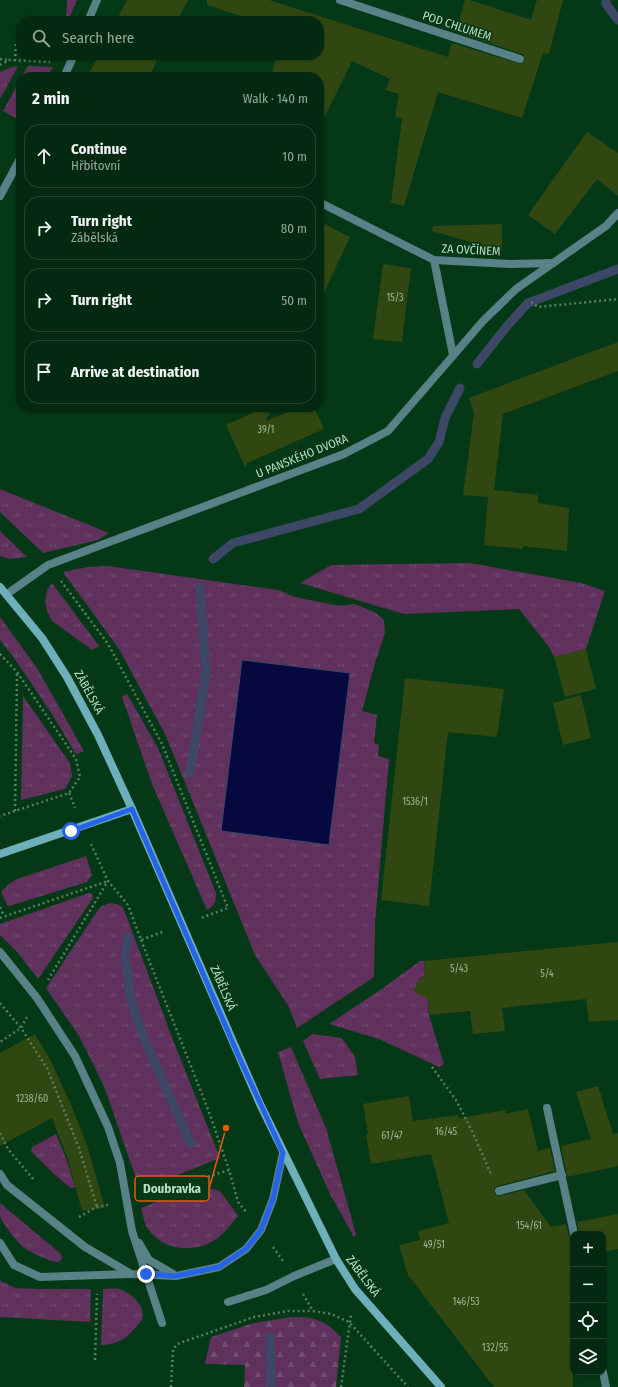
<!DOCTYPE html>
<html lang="en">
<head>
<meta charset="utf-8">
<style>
	body { margin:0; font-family:"Fira Sans Condensed",sans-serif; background:#11361e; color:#f1f3f6 }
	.controls { position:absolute; right:12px; bottom:12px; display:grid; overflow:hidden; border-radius:8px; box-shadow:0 1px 3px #0004 }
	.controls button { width:36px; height:36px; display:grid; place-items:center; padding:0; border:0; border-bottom:1px solid #244630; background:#032a10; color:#f1f3f6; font:20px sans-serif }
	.stop { position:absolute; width:12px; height:12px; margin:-9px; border:3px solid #2563eb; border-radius:50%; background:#fff }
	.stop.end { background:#2563eb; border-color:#fff; box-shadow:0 1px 4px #0008 }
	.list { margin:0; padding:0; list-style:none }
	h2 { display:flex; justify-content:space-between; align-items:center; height:52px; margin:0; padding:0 16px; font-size:17px }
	h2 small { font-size:13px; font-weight:400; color:#97a79f }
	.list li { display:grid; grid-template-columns:26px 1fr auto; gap:12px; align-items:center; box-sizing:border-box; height:64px; margin:0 8px 8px; padding:0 8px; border:1px solid #244630; border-radius:16px }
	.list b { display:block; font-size:15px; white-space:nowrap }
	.list p { margin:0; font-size:13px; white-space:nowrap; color:#97a79f }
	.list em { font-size:13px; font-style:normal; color:#97a79f }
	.icon { flex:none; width:22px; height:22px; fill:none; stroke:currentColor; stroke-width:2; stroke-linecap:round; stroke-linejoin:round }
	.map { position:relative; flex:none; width:618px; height:1387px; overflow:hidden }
	.search { position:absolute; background:#032a10; box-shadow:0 1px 3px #0004; left:16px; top:16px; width:308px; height:44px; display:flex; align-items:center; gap:10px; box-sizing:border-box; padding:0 14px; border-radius:16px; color:#97a79f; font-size:15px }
	.panel { position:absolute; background:#032a10; box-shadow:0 1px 3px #0004; left:16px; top:72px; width:308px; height:340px; border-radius:16px }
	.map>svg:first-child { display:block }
	.grass { fill:url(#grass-tufts) }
	.forest { fill:url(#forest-firs) }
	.water { fill:#060840; stroke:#3d4867 }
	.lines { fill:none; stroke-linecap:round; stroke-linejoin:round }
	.stream { stroke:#3d4867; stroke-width:9 }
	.building { fill:#304712 }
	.path { stroke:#548061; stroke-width:2.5; stroke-dasharray:2 3; stroke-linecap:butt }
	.lane { stroke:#588188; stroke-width:8 }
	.street { stroke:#588188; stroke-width:8 }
	.secondary { stroke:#6db0bb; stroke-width:8 }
	.route { stroke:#2563eb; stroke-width:5 }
	.labels { text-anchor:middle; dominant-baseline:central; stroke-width:3; stroke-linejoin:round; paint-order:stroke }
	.number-label { font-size:10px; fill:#9ab896 }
	.street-label { font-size:12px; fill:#bdddc2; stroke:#043816 }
	.leader { fill:none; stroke:#e8590c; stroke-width:1.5 }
	.callout-dot { fill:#e8590c; stroke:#043816; stroke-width:1.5 }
	.callout { fill:#043816; stroke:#e8590c; stroke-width:1.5 }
	.callout-label { font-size:13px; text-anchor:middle; font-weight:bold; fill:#bdddc2 }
</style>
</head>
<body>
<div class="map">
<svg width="618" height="1387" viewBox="0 0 618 1387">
	<defs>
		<pattern id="grass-tufts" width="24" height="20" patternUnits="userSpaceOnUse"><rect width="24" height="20" fill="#5f315c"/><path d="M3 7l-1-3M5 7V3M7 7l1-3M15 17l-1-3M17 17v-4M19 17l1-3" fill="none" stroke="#744e72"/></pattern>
		<pattern id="forest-firs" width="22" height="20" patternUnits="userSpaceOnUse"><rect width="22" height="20" fill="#5f315c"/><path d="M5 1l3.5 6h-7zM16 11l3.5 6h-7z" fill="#744e72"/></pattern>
	</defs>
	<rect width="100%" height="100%" fill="#043816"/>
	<g class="grass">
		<polygon points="67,0 77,0 68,21 66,21"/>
		<polygon points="18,66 0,99 0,72 9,68"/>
		<polygon points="28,66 53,67 47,77 21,77"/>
		<polygon points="21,78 21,121 3,111"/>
		<polygon points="0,489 12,494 109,533 98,540 43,553 0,512"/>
		<polygon points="0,531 27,557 10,559 0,556"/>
		<polygon points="469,563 581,583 605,591 586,649 554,657 549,647 519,609 404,614 300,583 331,565"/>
		<polygon points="108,566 278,590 295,597 340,606 355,604 376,613 384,620 385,633 375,663 362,711 377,715 374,743 379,745 378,756 389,759 375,923 374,977 297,1028 289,1007 255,955 166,736 119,649 63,572 87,567"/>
		<polygon points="52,583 99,646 92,650 52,621 47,611 45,601 47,590"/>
		<polygon points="0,617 37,668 84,751 77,754 75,753 54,717 14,658 0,640"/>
		<path d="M127 694 158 748 216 893C216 902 215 905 207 910L152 784 122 697Z"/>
		<polygon points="23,696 70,763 72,776 65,789 21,800"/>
		<polygon points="86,856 92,875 87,882 9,906 7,905 1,892 9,884 17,879"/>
		<polygon points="89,893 92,894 93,898 38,979 18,953 0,935 0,924"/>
		<polygon points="109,903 117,904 123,907 173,1040 220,1158 140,1190 104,1086 79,1036 46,988 100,907"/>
		<polygon points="420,961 424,961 425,976 423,976 419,980 420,983 417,983 415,989 418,994 427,994 429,1015 444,1064 439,1067 379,1039 329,1024 383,988"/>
		<polygon points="312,1034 342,1038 355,1057 358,1075 320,1079 303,1041"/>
		<polygon points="291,1047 326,1128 356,1234 354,1237 330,1194 298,1123 278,1052"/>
		<path d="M56 1134 67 1161 75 1187 71 1188C56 1177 44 1164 31 1151L32 1147Z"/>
		<path d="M198 1185 220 1191 238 1216C232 1223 226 1231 219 1237 198 1254 163 1252 148 1229 144 1223 143 1215 141 1208Z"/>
		<path d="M0 1203 61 1254 62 1258C60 1261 60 1262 57 1262 50 1262 28 1251 23 1247 16 1241 3 1224 0 1216 0 1212 0 1207 0 1203Z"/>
		<polygon points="0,1281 16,1288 37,1289 91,1289 90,1322 0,1317"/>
		<path d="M103 1289C108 1289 115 1288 119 1289 131 1292 147 1307 142 1320 128 1336 123 1344 101 1345Z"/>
	</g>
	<path class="forest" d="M292 1317C315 1316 326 1321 341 1337L336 1387H244L245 1365 205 1364 211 1337 254 1323Z"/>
	<polygon class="water" points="242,660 350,673 329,845 221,831"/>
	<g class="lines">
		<g class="stream">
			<polyline points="606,0 606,4 618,20"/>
			<polyline points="477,364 507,326 528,303 618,269"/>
			<polyline points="213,559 233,543 359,509 428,459 439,442 445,418 460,388"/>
			<polyline points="190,773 206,671 200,587"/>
			<polyline points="128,937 125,954 131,1001 148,1048 191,1144"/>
			<polyline points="270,1337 271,1387"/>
		</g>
	</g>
	<g class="building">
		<polygon points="127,0 188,0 177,21 116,21"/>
		<polygon points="207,0 269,0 448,57 452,43 521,64 525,60 524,56 522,54 456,32 465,0 470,0 531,20 537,0 563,0 549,54 543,53 522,118 438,92 404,206 391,203 402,119 395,117 399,94 385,90 390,79 352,61 319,128 319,77 271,77 277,55 319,55 319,21 256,21 207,5"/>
		<polygon points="99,55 160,55 149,77 87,77"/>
		<polygon points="587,132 618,153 618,196 597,179 555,234 528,215"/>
		<polygon points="319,221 350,237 319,303"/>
		<polygon points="502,224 502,251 432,231 433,226"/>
		<polygon points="383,264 411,268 402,342 373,339"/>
		<polygon points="618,342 618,371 503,414 494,490 538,495 538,503 569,508 567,551 523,546 523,549 484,545 488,497 463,495 474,413 469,398"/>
		<polygon points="265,407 272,407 266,421 300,407 314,407 324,429 247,463 245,467 226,425"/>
		<polygon points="586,649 596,689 565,697 554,657"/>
		<polygon points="405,678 504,689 497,737 448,732 429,906 381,900"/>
		<polygon points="581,695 591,738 563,745 553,703"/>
		<polygon points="618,942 618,1020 589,1022 586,999 502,1008 505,1031 473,1034 470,1011 429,1015 428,1000 413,990 425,973 424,961"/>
		<polygon points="35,1034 51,1061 71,1105 87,1145 105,1208 82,1211 68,1160 52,1118 0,1146 0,1053"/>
		<polygon points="598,1086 613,1134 618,1133 618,1166 567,1177 561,1146 591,1139 576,1092"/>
		<polygon points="409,1096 413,1121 458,1115 459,1118 505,1110 506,1114 528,1109 538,1151 550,1148 555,1171 498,1186 495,1187 494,1192 495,1195 500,1196 524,1190 551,1227 566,1224 569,1236 573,1239 573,1387 494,1387 408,1275 399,1245 420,1240 418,1231 449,1223 431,1154 371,1164 366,1135 368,1134 363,1104"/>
		<polygon points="618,1214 618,1249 603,1252 603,1234 579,1234 577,1222"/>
	</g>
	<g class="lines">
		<g class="path">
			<polyline points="0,59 9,60"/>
			<polyline points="15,61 16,41"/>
			<polyline points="0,65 9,60 50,62"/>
			<polyline points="531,302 538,307 618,299"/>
			<polyline points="61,581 108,644 162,744 228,908 201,918"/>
			<polyline points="0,654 17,672 76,759 80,777 69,793 0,816"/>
			<polyline points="69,793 75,808"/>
			<polyline points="15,811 17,673"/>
			<polyline points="91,844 108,881 128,905 141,940 165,931"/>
			<polyline points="0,907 4,916"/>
			<polyline points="0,918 108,881"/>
			<polyline points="141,940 209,1112 229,1170"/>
			<polyline points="48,980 108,881"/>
			<polyline points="0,1003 21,1028 0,1042"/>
			<polyline points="27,1017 21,1028 47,1068 79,1148 97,1207"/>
			<polyline points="432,1067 456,1100 472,1131 491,1174"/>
			<polyline points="0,1133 8,1149 34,1180"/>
			<polyline points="146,1196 229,1170 238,1202 247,1213"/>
			<polyline points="79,1217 97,1207 108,1205"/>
			<polyline points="273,1247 283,1261"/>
			<polyline points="303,1294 313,1311 331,1314 349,1322 408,1387"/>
			<polyline points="95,1360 97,1294"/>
			<polyline points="171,1387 173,1350 177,1344 254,1317 288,1311 313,1311"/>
			<polyline points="341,1387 351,1315"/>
		</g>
		<g class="lane">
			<polyline points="0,952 37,998 75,1056 108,1127 120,1163 132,1231 162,1323"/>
			<polyline points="547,1108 574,1234"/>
			<polyline points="0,1174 7,1185 85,1247 131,1274 176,1276 219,1267 246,1249 261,1230 273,1199 283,1153"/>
			<polyline points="499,1191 562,1175"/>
			<polyline points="0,1243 14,1265 40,1277 130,1274"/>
			<polyline points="139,1243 149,1260 173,1274"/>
			<polyline points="228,1302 266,1290 294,1276 336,1259"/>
			<polyline points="603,1372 606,1387"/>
		</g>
		<g class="street">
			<polyline points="340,0 520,59"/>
			<polyline points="88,21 97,0"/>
			<polyline points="64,77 74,55"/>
			<polyline points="0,196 21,157"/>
			<polyline points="319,202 434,260 511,264 553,263"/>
			<polyline points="434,260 453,355"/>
			<polyline points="7,594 48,565 344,454 388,431 483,321 516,289 606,226 618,213"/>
		</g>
		<g class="secondary">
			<polyline points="0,587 42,638 67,677 98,735 132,809 260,1104 336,1259 355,1289 441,1387"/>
			<polyline points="0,854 132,809"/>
		</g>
	</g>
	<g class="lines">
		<polyline class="route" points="71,831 132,809 239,1057 283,1153 273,1199 261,1230 246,1249 219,1267 176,1276 146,1274"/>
	</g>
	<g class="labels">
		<g class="number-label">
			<text x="395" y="298">15/3</text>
			<text x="266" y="430">39/1</text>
			<text x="415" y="802">1536/1</text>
			<text x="459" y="969">5/43</text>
			<text x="547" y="974">5/4</text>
			<text x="32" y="1099">1238/60</text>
			<text x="446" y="1132">16/45</text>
			<text x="392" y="1136">61/47</text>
			<text x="529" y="1226">154/61</text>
			<text x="434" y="1245">49/51</text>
			<text x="466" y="1302">146/53</text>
			<text x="495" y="1348">132/55</text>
		</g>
		<g class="street-label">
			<text transform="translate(457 26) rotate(18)">POD CHLUMEM</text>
			<text transform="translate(471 250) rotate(3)">ZA OVČÍNEM</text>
			<text transform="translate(302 456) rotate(-22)">U PANSKÉHO DVORA</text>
			<text transform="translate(89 692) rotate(61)">ZÁBĚLSKÁ</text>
			<text transform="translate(223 988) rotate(67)">ZÁBĚLSKÁ</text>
			<text transform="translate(363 1276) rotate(53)">ZÁBĚLSKÁ</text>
		</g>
	</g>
	<path class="leader" d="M226 1128L209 1189"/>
	<circle class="callout-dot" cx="226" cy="1128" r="4"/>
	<rect class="callout" x="135" y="1176" width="74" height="25" rx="4"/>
	<g class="callout-label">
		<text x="172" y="1193">Doubravka</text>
	</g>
</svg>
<div class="controls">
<button>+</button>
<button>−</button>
<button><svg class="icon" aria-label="locate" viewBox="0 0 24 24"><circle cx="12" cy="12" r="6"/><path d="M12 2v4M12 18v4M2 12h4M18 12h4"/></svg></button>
<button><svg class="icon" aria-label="layers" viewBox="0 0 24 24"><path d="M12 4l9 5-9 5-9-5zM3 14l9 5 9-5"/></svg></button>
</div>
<div class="stop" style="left:71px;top:831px"></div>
<div class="stop end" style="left:146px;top:1274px"></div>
<div class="search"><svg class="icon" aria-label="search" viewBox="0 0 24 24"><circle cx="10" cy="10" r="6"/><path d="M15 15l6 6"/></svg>Search here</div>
<section class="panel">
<h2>2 min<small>Walk · 140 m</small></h2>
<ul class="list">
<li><svg class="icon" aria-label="ahead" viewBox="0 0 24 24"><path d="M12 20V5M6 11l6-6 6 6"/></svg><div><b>Continue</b><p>Hřbitovní</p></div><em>10 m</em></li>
<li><svg class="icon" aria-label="right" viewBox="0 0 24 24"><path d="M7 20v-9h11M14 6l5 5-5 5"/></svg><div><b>Turn right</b><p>Zábělská</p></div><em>80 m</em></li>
<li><svg class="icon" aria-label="right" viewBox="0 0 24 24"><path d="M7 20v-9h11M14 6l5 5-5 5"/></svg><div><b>Turn right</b></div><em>50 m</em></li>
<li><svg class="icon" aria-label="arrive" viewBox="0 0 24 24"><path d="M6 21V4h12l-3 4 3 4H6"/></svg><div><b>Arrive at destination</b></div></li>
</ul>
</section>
</div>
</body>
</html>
